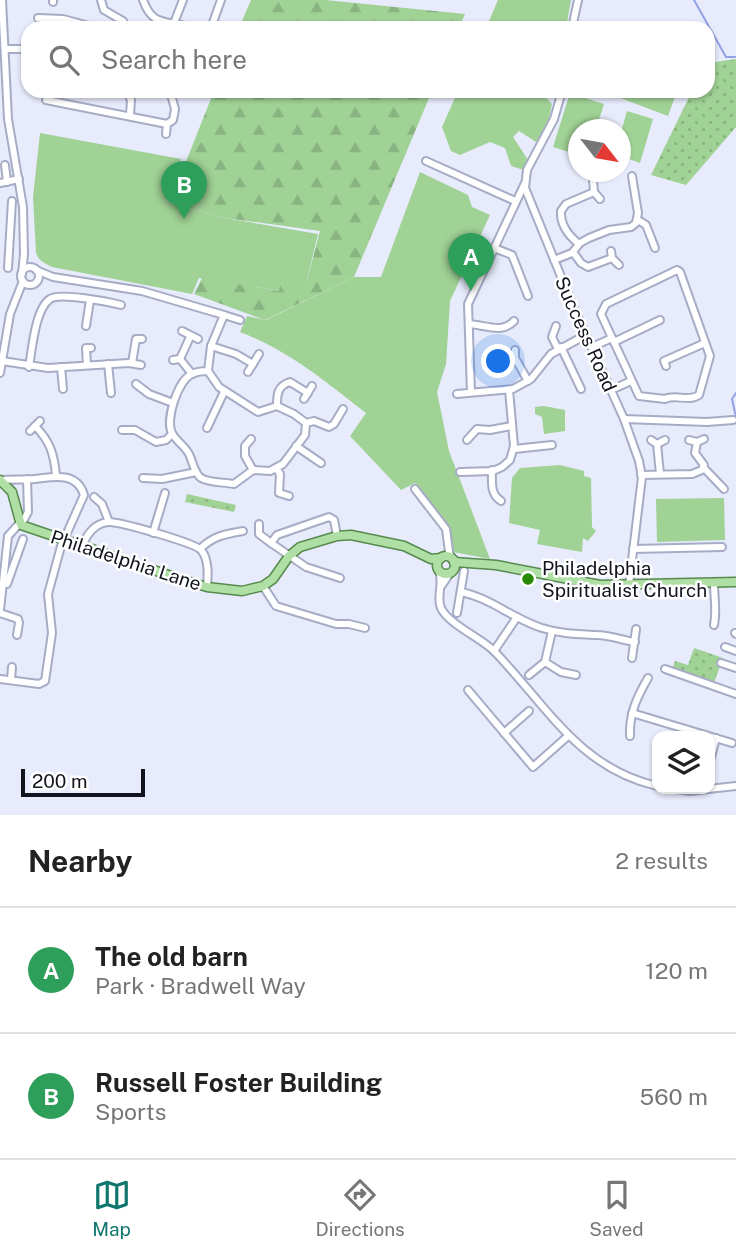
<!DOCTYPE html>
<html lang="en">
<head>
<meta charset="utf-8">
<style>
	body { margin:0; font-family:"Public Sans",sans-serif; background:#f2f2f2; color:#222 }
	.controls { position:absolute; right:21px; bottom:21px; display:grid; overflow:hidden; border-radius:14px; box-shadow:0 2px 5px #0004 }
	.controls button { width:63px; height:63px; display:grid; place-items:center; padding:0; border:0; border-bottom:2px solid #e0e0e0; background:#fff; color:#222; font:35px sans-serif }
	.compass { position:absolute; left:568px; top:119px; width:63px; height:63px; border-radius:50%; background:#fff; box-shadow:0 2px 5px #0004; rotate:121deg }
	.scale { position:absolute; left:21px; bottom:18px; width:124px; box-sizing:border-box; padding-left:7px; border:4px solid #12141d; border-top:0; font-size:19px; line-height:24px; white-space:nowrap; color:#12141d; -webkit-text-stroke:5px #fff; paint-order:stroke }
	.you { position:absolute; left:499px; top:362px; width:24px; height:24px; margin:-18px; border:5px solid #fff; border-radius:50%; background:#1a73e8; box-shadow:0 0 0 10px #1a73e833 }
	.badge { display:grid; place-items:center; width:46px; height:46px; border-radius:50%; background:#0f766e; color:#fff; font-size:23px; font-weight:700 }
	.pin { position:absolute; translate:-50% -58px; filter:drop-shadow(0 2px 4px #0008) }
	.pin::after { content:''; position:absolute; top:37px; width:24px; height:21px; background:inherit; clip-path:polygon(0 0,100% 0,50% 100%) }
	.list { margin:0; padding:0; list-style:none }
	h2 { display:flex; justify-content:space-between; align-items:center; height:91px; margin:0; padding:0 28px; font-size:30px }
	h2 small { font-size:23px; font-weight:400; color:#767676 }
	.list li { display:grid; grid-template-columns:46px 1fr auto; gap:21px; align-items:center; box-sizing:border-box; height:126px; padding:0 28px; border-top:2px solid #e0e0e0 }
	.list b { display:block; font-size:26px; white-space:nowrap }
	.list p { margin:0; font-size:23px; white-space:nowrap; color:#767676 }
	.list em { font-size:23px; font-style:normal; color:#767676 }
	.icon { flex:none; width:38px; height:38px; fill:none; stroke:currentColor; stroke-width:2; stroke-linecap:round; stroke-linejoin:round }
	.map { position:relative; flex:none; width:736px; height:815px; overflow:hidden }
	.search { position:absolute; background:#fff; box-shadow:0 2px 5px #0004; left:21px; right:21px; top:21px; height:77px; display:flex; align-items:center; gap:18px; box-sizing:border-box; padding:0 24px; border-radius:21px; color:#767676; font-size:26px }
	.sheet { height:343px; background:#fff }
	nav { display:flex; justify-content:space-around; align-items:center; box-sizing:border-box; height:98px; border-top:2px solid #e0e0e0; background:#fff; font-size:19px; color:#767676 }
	nav a { display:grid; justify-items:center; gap:4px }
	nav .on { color:#0f766e }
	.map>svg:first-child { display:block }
	.green { fill:#a0d195 }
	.forest { fill:url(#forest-firs) }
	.garden { fill:url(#garden-dots) }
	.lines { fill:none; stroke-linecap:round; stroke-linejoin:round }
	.stream { stroke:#95a1e6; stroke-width:2 }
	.minor-casing { stroke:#a7acc6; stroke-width:10 }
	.major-casing { stroke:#568a4e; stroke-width:11 }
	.minor { stroke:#fff; stroke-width:6 }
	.major { stroke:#afdfa4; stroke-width:8 }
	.poi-dot { fill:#278a00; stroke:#fff; stroke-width:2.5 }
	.labels { text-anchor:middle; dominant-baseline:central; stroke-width:5; stroke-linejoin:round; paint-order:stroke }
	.street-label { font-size:19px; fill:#12141d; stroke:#fff }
	.poi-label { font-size:19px; fill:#12141d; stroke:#fff; text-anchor:start }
</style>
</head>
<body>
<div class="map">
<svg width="736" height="815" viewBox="0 0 736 815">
	<defs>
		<pattern id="forest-firs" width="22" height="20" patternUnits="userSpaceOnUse" patternTransform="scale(1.75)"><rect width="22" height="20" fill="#a0d195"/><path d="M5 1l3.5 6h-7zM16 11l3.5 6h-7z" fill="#89b380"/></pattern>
		<pattern id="garden-dots" width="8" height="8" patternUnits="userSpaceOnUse" patternTransform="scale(1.75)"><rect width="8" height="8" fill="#a0d195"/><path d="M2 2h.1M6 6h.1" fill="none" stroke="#89b380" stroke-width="1.8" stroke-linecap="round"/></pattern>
	</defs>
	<rect width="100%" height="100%" fill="#e7ebfb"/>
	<g class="green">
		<polygon points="498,0 571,0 566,28 486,28"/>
		<polygon points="458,91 540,91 552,104 548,123 536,142 519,131 513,137 528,160 524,170 511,166 505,148 490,142 460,155 451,151 442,127"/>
		<polygon points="617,91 677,91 668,116 615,96"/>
		<polygon points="570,93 604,104 596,129 578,130 578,155 553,147"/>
		<polygon points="627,111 653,119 640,163 621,156 621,132"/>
		<path d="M40 133 181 159 167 201 219 217 318 234 306 284 280 291 199 278 192 294 52 267C44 263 39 261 36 253L33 197Z"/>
		<path d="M420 172 468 195 472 207 490 215 450 301 446 364 437 392 449 451 490 559 453 552 449 527 415 483 401 490 350 436 366 413C326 382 288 350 240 332L247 316 266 320 354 277H381Z"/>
		<polygon points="544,406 565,410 565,431 544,434 542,417 535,414 535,407"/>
		<polygon points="560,465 584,471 584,476 591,478 592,527 596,531 588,541 583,538 582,552 537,544 540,530 509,523 512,478 520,468"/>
		<polygon points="724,498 725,540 657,542 656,499"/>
	</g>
	<g class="forest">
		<polygon points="251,0 325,0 465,14 459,28 239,28"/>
		<polygon points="214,91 432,91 354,277 265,320 194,294 202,278 279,291 282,279 306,284 320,231 219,217 170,202"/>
	</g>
	<g class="garden">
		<polygon points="736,59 736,127 686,185 651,175 692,91 708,91 708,69 715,62"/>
		<polygon points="187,494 236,505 234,512 185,502"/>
		<polygon points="694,648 723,658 714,683 672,669 675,661 688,665"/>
	</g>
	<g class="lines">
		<g class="stream">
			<polyline points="694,0 726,57 736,57"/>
			<polyline points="736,393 732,399 736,417"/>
		</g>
		<defs>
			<g id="minor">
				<polyline points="2,0 8,119 23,207 24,254 22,274"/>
				<polyline points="53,0 53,2"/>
				<polyline points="101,0 104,10 123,21"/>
				<path d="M143 0C153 28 167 19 191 28"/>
				<polyline points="38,18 63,19 89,26"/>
				<polyline points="174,23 183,0"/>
				<polyline points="211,28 221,0"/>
				<polyline points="572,28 578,0"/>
				<polyline points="5,49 22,49 28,52"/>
				<polyline points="126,91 131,100 130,115"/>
				<polyline points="562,91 554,119 527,170 525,188 573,306 624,419 639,461 642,477 629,585"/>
				<polyline points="46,100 167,124 173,120 175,109 170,91"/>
				<polyline points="166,134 167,124"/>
				<polyline points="426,161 515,201"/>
				<polyline points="5,165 7,182"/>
				<polyline points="593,180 594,192 600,199"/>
				<polyline points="0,183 19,179"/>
				<polyline points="638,220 646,225 655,248"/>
				<path d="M579 244C569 236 560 225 561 211L566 204 594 192"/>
				<polyline points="494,248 512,255 528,296"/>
				<polyline points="611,251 612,258 619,265"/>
				<polyline points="573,252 581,263 588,267 612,258"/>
				<polyline points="554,260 572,253 580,243 589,238 609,230 631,227 636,223 638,213 632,176"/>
				<circle cx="30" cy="276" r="9"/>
				<polyline points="8,268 12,201"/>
				<polyline points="36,270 53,277 142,291 224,315"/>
				<path d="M469 324C486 325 502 334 514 321"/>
				<polyline points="86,326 90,300"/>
				<polyline points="556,326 552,337 558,349"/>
				<polyline points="182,331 198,339"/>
				<path d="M612 338 601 314 606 304 677 270 680 272 710 356 699 395C689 402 676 394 665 399L639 396 614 342"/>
				<polyline points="614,342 660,320"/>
				<polyline points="211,346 236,354 253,364"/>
				<polyline points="561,347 581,389"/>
				<polyline points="592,347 612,338 614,341"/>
				<polyline points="515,358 528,381"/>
				<polyline points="180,359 192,374"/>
				<polyline points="173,360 180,359 190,337"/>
				<polyline points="2,361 48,368 129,363 141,365"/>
				<polyline points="132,363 136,339 142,339"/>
				<polyline points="509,363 515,358 515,350"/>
				<polyline points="108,364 111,393"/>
				<polyline points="87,365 86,348 91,348"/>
				<polyline points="666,366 664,361 705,343"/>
				<path d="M29 367C32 350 35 309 50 299 59 292 109 302 121 305"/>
				<polyline points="61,367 63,389"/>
				<path d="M208 371 219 387 258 412 277 406 294 414 306 423 305 435 283 464 270 471 253 470 234 484C224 482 210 483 201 478 194 473 193 462 189 454 185 446 176 441 172 433 165 420 178 380 192 374 196 372 203 371 208 371L211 346 224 315 240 320"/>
				<polyline points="248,372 259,354"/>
				<polyline points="0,373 10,314 23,281"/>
				<polyline points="136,384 149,394 173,403"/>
				<polyline points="611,390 631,381"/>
				<polyline points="471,392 468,304 525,183"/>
				<polyline points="457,394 513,389 531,379 551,354 586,335"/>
				<polyline points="304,399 312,386"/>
				<path d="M277 406C277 395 277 386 290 382L308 393"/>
				<polyline points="624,419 707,422 733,420"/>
				<polyline points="306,423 314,421 329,427 334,424 343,409"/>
				<path d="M35 426C50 441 54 454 56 475"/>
				<polyline points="207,428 224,392"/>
				<polyline points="122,430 135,430 156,442 166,440 172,434"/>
				<polyline points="30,431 40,421"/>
				<polyline points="251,439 245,446 245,456 253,470"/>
				<polyline points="467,440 477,429 490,430 511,426"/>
				<polyline points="651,440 657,444 665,440"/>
				<polyline points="689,440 697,442 704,439"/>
				<polyline points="657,444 660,474"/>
				<polyline points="296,446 321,463"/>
				<polyline points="514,449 552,445"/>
				<polyline points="703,467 724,489"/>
				<polyline points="276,468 280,474 279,493 289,496"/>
				<path d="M492 470C492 483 490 494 501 501"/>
				<polyline points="460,472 493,471 502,467 510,460 514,446 509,390"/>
				<polyline points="641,475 692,474 702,470 704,465 695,453 697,442"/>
				<polyline points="143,478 162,479 196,472"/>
				<path d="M1 480C12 479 24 480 35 479 53 477 77 471 84 495L67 533"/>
				<polyline points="415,489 446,529 449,552 452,560"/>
				<polyline points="94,497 102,504 109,522"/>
				<polyline points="259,524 259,534 271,543"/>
				<polyline points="21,525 28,512 27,479"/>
				<polyline points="153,533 165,493"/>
				<polyline points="337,536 334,520 329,517 277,535 271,543 306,567 340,578"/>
				<path d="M82 547C86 535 95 523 108 522 118 521 195 543 201 550 209 559 208 575 207 587"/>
				<path d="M200 549C213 536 225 534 243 531"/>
				<polyline points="633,549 722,547"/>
				<path d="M439 571C444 583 436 597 441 608 449 625 482 638 495 652 547 706 579 768 657 786"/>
				<polyline points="7,584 23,539"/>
				<polyline points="442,585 450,573"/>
				<polyline points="263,586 276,606 336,624 349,624 365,628"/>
				<path d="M461 592C491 598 513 619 542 628 561 634 577 634 597 635 609 635 622 640 635 642"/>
				<polyline points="0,610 8,536 19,524"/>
				<polyline points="0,613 18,619 19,623 17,635"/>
				<polyline points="457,613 464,571"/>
				<path d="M714 625C717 610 714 598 714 583"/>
				<polyline points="735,633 736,634"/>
				<polyline points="725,647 736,651"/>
				<polyline points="494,651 517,617"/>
				<polyline points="632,658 636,629"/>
				<polyline points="545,662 561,672 576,675"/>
				<polyline points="721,663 736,668"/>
				<polyline points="665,669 736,694"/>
				<polyline points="529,675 545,662 552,631"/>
				<polyline points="0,679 39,684 45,681 52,633 48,594 63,539"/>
				<polyline points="11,680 12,667"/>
				<polyline points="468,690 533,767 568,736"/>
				<polyline points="632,713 732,743"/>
				<polyline points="504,733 529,711"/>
				<path d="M630 736C629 714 637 697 648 678"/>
				<polyline points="710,761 716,738"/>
				<polyline points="676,789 690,791 736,786"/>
			</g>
			<g id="major">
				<polyline points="0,480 12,492 21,525 183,580 207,587 242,591 263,586 273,579 289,556 300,547 337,536 351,535 404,546 431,559 441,558"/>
				<circle cx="446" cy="565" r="9"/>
				<polyline points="454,562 496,565 600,585 736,582"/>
			</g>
		</defs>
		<use href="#minor" class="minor-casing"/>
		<use href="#major" class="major-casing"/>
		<use href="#minor" class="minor"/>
		<use href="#major" class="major"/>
	</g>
	<circle class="poi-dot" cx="528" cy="579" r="7"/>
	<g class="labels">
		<g class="street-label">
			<text transform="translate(586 334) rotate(66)">Success Road</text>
			<text transform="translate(126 560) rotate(18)">Philadelphia Lane</text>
		</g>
		<g class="poi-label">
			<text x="542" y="568">Philadelphia<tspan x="542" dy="22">Spiritualist Church</tspan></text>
		</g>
	</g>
</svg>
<div class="controls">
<button><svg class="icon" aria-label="layers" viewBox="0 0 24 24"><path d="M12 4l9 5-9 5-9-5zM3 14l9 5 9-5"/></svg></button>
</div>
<svg class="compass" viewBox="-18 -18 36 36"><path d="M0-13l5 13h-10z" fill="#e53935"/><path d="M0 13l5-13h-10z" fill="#767676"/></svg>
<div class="scale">200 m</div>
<div class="you"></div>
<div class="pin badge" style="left:471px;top:291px;background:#2e9e5b">A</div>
<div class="pin badge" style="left:184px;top:219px;background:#2e9e5b">B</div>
<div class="search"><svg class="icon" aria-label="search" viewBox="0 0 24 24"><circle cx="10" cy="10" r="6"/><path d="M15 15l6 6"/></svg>Search here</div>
</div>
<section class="sheet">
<h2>Nearby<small>2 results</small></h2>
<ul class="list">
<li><span class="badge" style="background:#2e9e5b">A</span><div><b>The old barn</b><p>Park · Bradwell Way</p></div><em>120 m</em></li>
<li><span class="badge" style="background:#2e9e5b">B</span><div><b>Russell Foster Building</b><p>Sports</p></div><em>560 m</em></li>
</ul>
</section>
<nav>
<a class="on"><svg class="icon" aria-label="map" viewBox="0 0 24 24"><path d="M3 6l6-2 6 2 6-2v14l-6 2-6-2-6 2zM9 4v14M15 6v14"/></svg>Map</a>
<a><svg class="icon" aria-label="directions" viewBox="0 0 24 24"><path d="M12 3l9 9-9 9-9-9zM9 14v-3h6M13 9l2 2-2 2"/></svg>Directions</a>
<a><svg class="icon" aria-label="saved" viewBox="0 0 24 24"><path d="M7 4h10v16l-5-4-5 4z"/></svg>Saved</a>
</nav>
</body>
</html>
